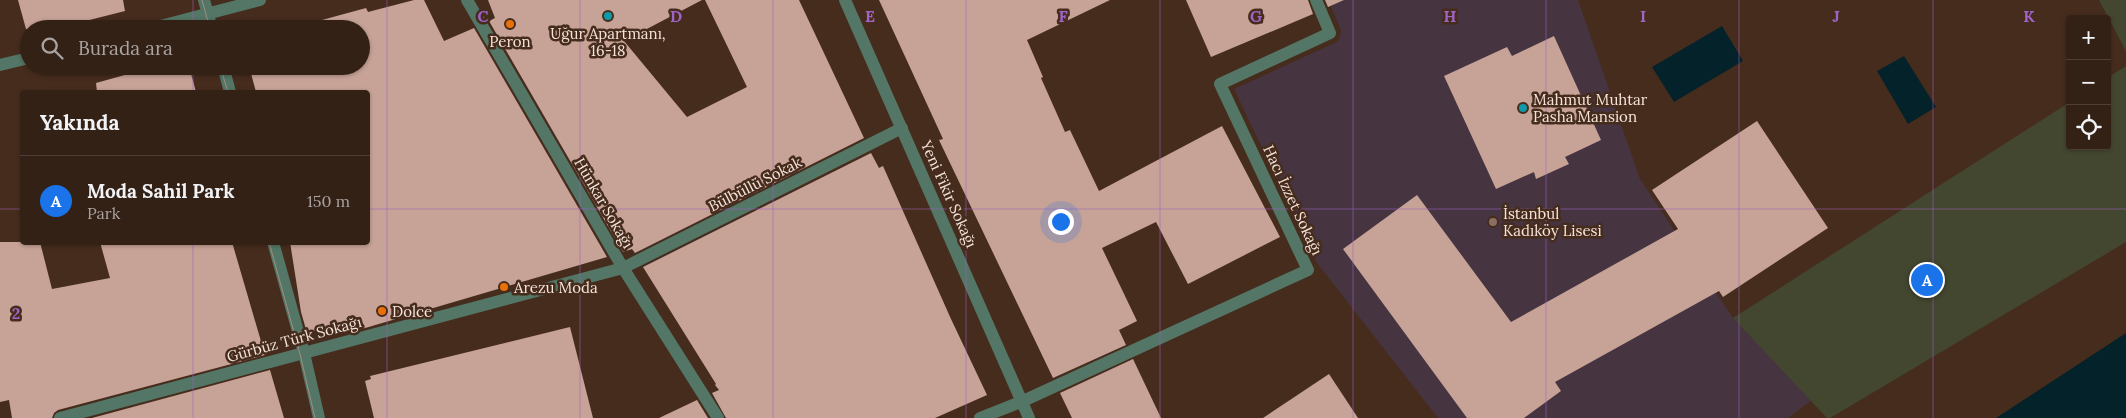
<!DOCTYPE html>
<html lang="tr">
<head>
<meta charset="utf-8">
<style>
	body { margin:0; font-family:Lora,serif; background:#3c291f; color:#f1f3f6 }
	.controls { position:absolute; right:15px; top:15px; display:grid; overflow:hidden; border-radius:5px; box-shadow:0 1px 4px #0004 }
	.controls button { width:45px; height:45px; display:grid; place-items:center; padding:0; border:0; border-bottom:1px solid #4e3e35; background:#342116; color:#f1f3f6; font:25px sans-serif }
	.you { position:absolute; left:1060px; top:221px; width:18px; height:18px; margin:-12px; border:4px solid #fff; border-radius:50%; background:#1a73e8; box-shadow:0 0 0 8px #1a73e833 }
	.badge { display:grid; place-items:center; width:32px; height:32px; border-radius:50%; background:#1a73e8; color:#fff; font-size:16px; font-weight:700 }
	.pin { position:absolute; translate:-50% -50%; border:2px solid #fff; box-shadow:0 1px 5px #0006 }
	.list { margin:0; padding:0; list-style:none }
	h2 { display:flex; justify-content:space-between; align-items:center; height:65px; margin:0; padding:0 20px; font-size:21px }
	h2 small { font-size:16px; font-weight:400; color:#a9a3a1 }
	.list li { display:grid; grid-template-columns:32px 1fr auto; gap:15px; align-items:center; box-sizing:border-box; height:90px; padding:0 20px; border-top:1px solid #4e3e35 }
	.list b { display:block; font-size:19px; white-space:nowrap }
	.list p { margin:0; font-size:16px; white-space:nowrap; color:#a9a3a1 }
	.list em { font-size:16px; font-style:normal; color:#a9a3a1 }
	.icon { flex:none; width:28px; height:28px; fill:none; stroke:currentColor; stroke-width:2; stroke-linecap:round; stroke-linejoin:round }
	.map { position:relative; flex:none; width:2126px; height:418px; overflow:hidden }
	.search { position:absolute; background:#342116; box-shadow:0 1px 4px #0004; left:20px; top:20px; width:350px; height:55px; display:flex; align-items:center; gap:12px; box-sizing:border-box; padding:0 18px; border-radius:28px; color:#a9a3a1; font-size:19px }
	.panel { position:absolute; background:#342116; box-shadow:0 1px 4px #0004; left:20px; top:90px; width:350px; height:155px; border-radius:5px }
	.map>svg:first-child { display:block }
	.education { fill:#463540 }
	.green { fill:#434730 }
	.water { fill:#042229 }
	.building { fill:#c7a297 }
	.lines { fill:none; stroke-linecap:round; stroke-linejoin:round }
	.minor { stroke:#537666; stroke-width:12 }
	.tram { stroke:#a38d82; stroke-width:1 }
	.grid { fill:none; stroke:#a063c7; stroke-width:1; stroke-opacity:0.55 }
	.culture-dot { fill:#0f9aa8; stroke:#462c1d; stroke-width:2 }
	.food-dot { fill:#e8710a; stroke:#462c1d; stroke-width:2 }
	.education-dot { fill:#8d6e63; stroke:#462c1d; stroke-width:2 }
	.labels { text-anchor:middle; dominant-baseline:central; stroke-width:5; stroke-linejoin:round; paint-order:stroke }
	.poi-label { font-size:15px; fill:#f5e3da; stroke:#462c1d; text-anchor:start }
	.street-label { font-size:15px; fill:#f5e3da; stroke:#462c1d }
	.grid-label { font-size:16px; text-anchor:middle; font-weight:bold; fill:#a063c7; stroke:#462c1d; stroke-width:5; stroke-linejoin:round; paint-order:stroke }
</style>
</head>
<body>
<div class="map">
<svg width="2126" height="418" viewBox="0 0 2126 418">
	<rect width="100%" height="100%" fill="#462c1d"/>
	<polygon class="education" points="1328,0 1578,0 1640,179 1733,318 1812,400 1788,418 1438,418 1317,263 1234,89 1337,42 1340,37 1341,30"/>
	<g class="green">
		<polygon points="2099,0 2126,0 2126,51"/>
		<polygon points="2126,66 2126,242 1830,418 1827,418 1733,318 2070,102 2070,146 2107,146 2107,78"/>
	</g>
	<g class="water">
		<polygon points="1722,26 1743,61 1674,102 1652,67"/>
		<polygon points="1904,56 1936,107 1908,124 1877,71"/>
		<polygon points="2126,333 2126,418 1996,418"/>
	</g>
	<g class="building">
		<polygon points="18,0 123,0 125,11 54,29 26,29"/>
		<polygon points="414,0 424,0 444,41 474,28 607,257 355,331 352,321 307,333 301,312 290,242 368,242 368,92 256,92 249,66 361,66 361,29 289,29 366,8 368,12"/>
		<polygon points="488,0 702,0 624,41 687,117 747,87 705,0 799,0 864,138 635,253 632,249 623,252 489,21 495,18"/>
		<polygon points="879,0 1110,0 1027,40 1043,77 1041,78 1065,132 1070,130 1099,191 1222,126 1280,237 1188,284 1156,222 1102,248 1137,321 1119,330 1126,345 1053,378 939,140 943,139"/>
		<polygon points="1186,0 1308,0 1313,14 1211,57"/>
		<polygon points="1325,0 1344,0 1328,7"/>
		<polygon points="1554,36 1601,140 1565,157 1569,164 1536,179 1534,172 1496,189 1444,76 1507,47 1512,56"/>
		<polygon points="157,66 189,66 196,92 97,92 96,83"/>
		<polygon points="1757,121 1828,228 1723,297 1719,291 1555,382 1561,391 1524,418 1467,418 1343,249 1417,195 1511,322 1678,229 1652,190"/>
		<polygon points="871,153 879,168 883,166 951,319 987,395 935,418 726,418 712,393 719,390 715,385 716,384 643,267"/>
		<polygon points="0,242 40,242 52,289 110,278 100,242 232,242 265,355 58,410 54,413 52,418 12,418 9,400 0,402"/>
		<polygon points="570,327 593,418 374,418 365,381 371,379 370,376"/>
		<polygon points="1133,359 1161,418 1072,418 1060,393"/>
		<polygon points="270,370 284,418 92,418"/>
		<polygon points="1329,374 1358,418 1263,418"/>
		<polygon points="697,400 708,418 659,418"/>
	</g>
	<g class="lines">
		<g class="minor">
			<polyline points="204,0 212,29"/>
			<polyline points="467,0 623,268 718,418"/>
			<polyline points="845,0 1029,418"/>
			<polyline points="149,29 260,0"/>
			<polyline points="0,65 29,58"/>
			<polyline points="223,66 230,92"/>
			<polyline points="273,242 304,353 319,418"/>
			<polyline points="60,418 623,268 902,128"/>
			<polyline points="980,418 1023,401 1308,270 1220,84 1330,33 1316,0"/>
		</g>
		<g class="tram">
			<polyline points="202,0 210,29"/>
			<polyline points="220,66 228,92"/>
			<polyline points="269,242 300,354 315,418"/>
		</g>
	</g>
	<path class="grid" d="M193 0V29M387 0V418M580 0V418M773 0V418M966 0V418M1160 0V418M1353 0V418M1546 0V418M1739 0V418M1933 0V418M193 66V92M0 209H22M368 209H2126M193 242V418"/>
	<g class="culture-dot">
		<circle cx="608" cy="16" r="5"/>
		<circle cx="1523" cy="108" r="5"/>
	</g>
	<g class="food-dot">
		<circle cx="510" cy="24" r="5"/>
		<circle cx="504" cy="287" r="5"/>
		<circle cx="382" cy="311" r="5"/>
	</g>
	<circle class="education-dot" cx="1493" cy="222" r="5"/>
	<g class="labels">
		<g class="poi-label">
			<text x="608" y="33" text-anchor="middle">Uğur Apartmanı,<tspan x="608" dy="17">16-18</tspan></text>
			<text x="510" y="41" text-anchor="middle">Peron</text>
			<text x="1533" y="99">Mahmut Muhtar<tspan x="1533" dy="17">Pasha Mansion</tspan></text>
			<text x="1503" y="213">İstanbul<tspan x="1503" dy="17">Kadıköy Lisesi</tspan></text>
			<text x="514" y="287">Arezu Moda</text>
			<text x="392" y="311">Dolce</text>
		</g>
		<g class="street-label">
			<text transform="translate(755 184) rotate(-27)">Bülbüllü Sokak</text>
			<text transform="translate(949 194) rotate(66)">Yeni Fikir Sokağı</text>
			<text transform="translate(1293 200) rotate(65)">Hacı İzzet Sokağı</text>
			<text transform="translate(604 203) rotate(60)">Hünkar Sokağı</text>
			<text transform="translate(294 339) rotate(-15)">Gürbüz Türk Sokağı</text>
		</g>
	</g>
	<g class="grid-label">
		<text x="483" y="22">C</text>
		<text x="676" y="22">D</text>
		<text x="870" y="22">E</text>
		<text x="1063" y="22">F</text>
		<text x="1256" y="22">G</text>
		<text x="1450" y="22">H</text>
		<text x="1643" y="22">I</text>
		<text x="1836" y="22">J</text>
		<text x="2029" y="22">K</text>
		<text x="16" y="319">2</text>
	</g>
</svg>
<div class="controls">
<button>+</button>
<button>−</button>
<button><svg class="icon" aria-label="locate" viewBox="0 0 24 24"><circle cx="12" cy="12" r="6"/><path d="M12 2v4M12 18v4M2 12h4M18 12h4"/></svg></button>
</div>
<div class="you"></div>
<div class="pin badge" style="left:1927px;top:280px">A</div>
<div class="search"><svg class="icon" aria-label="search" viewBox="0 0 24 24"><circle cx="10" cy="10" r="6"/><path d="M15 15l6 6"/></svg>Burada ara</div>
<section class="panel">
<h2>Yakında<small></small></h2>
<ul class="list">
<li><span class="badge">A</span><div><b>Moda Sahil Park</b><p>Park</p></div><em>150 m</em></li>
</ul>
</section>
</div>
</body>
</html>
